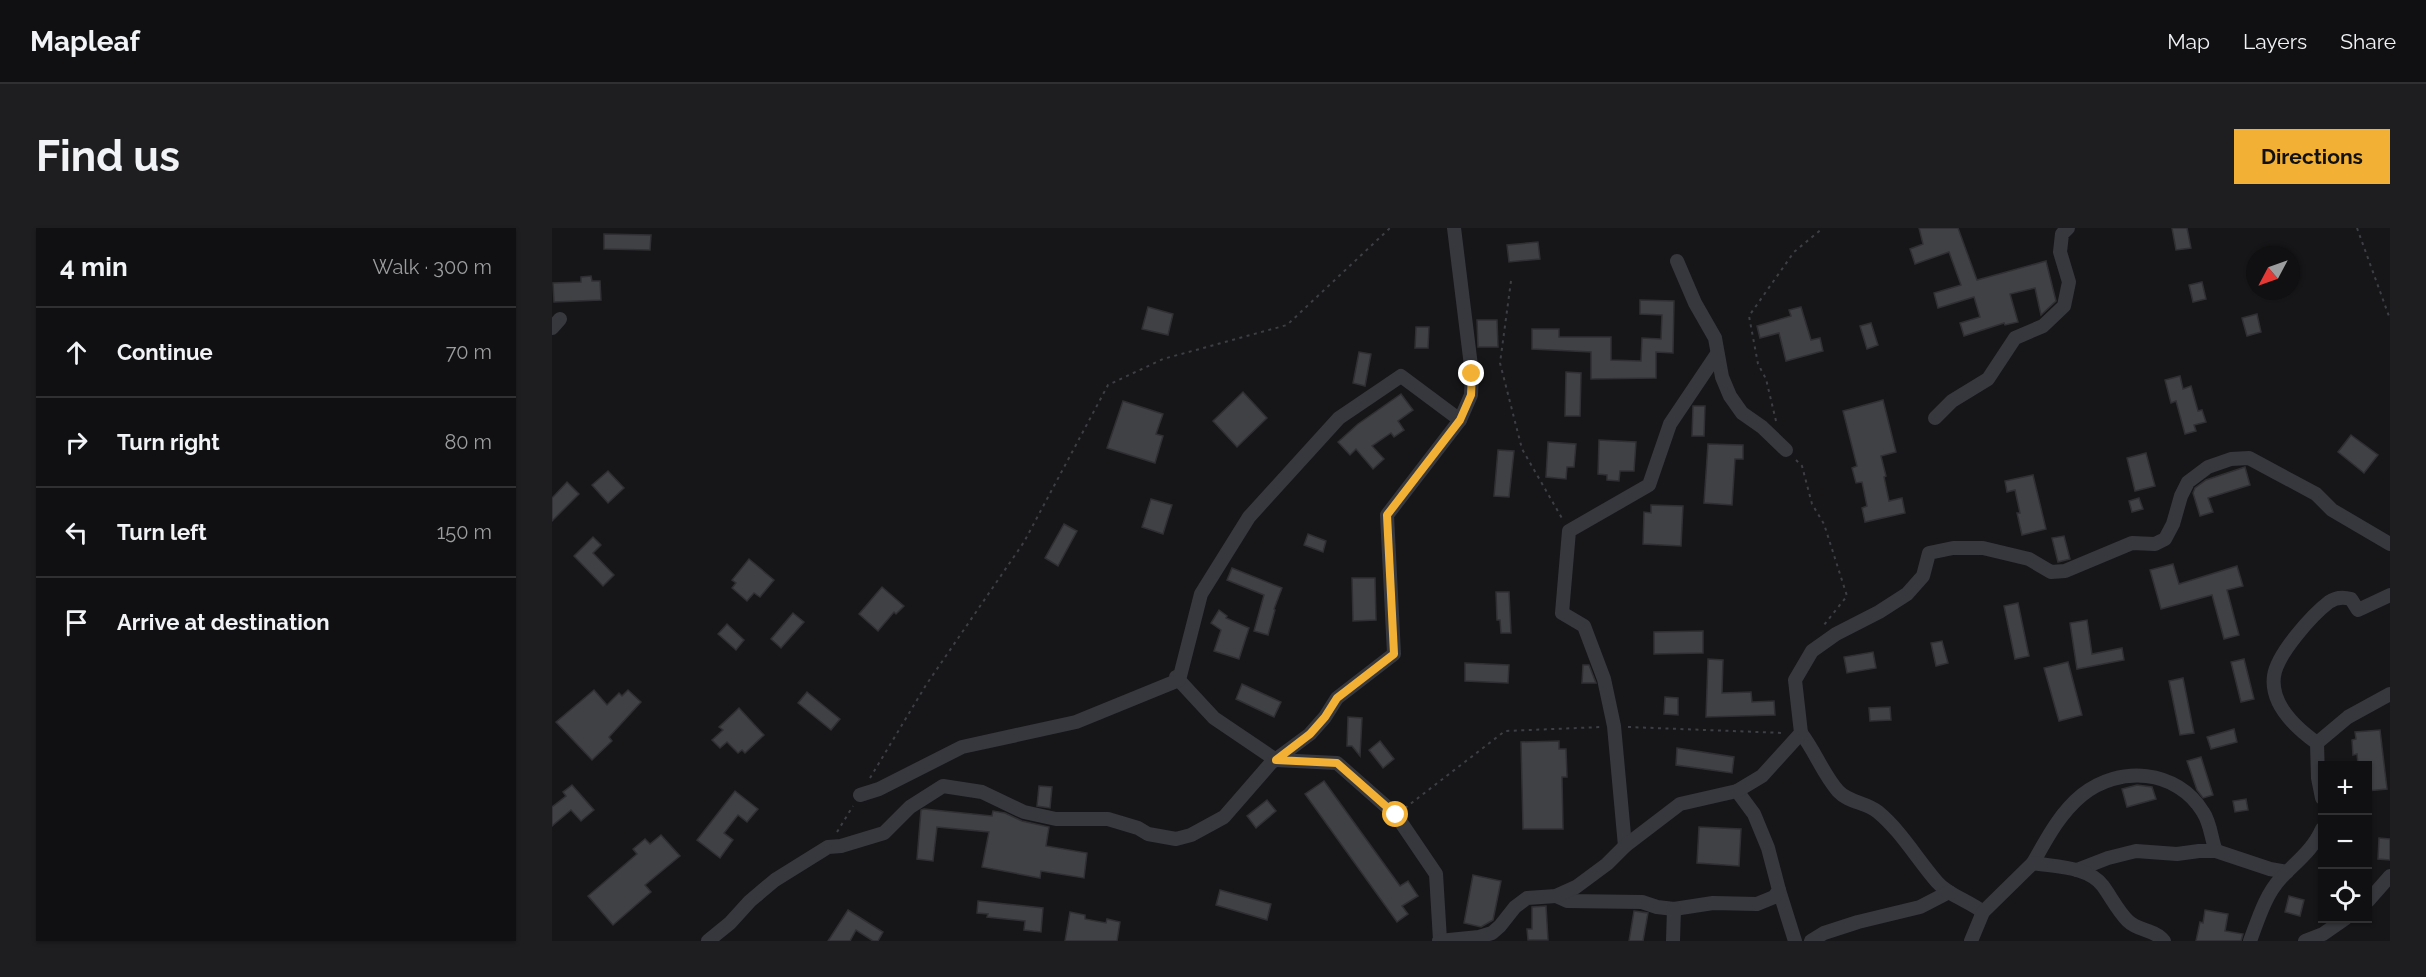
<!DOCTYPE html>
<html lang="en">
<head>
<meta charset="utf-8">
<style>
	body { margin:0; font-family:Raleway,sans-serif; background:#1e1e20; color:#f1f3f6 }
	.controls { position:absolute; right:18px; bottom:18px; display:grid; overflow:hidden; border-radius:0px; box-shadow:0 2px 4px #0004 }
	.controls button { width:54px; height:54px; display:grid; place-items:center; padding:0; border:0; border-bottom:2px solid #303032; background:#101012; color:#f1f3f6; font:30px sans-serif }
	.compass { position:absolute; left:1694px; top:18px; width:54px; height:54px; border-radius:50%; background:#101012; box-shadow:0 2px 4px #0004; rotate:229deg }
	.stop { position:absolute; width:18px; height:18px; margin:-14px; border:4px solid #f2b134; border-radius:50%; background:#fff }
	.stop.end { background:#f2b134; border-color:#fff; box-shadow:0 2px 6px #0008 }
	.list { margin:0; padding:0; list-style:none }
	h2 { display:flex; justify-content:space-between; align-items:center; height:78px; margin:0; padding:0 24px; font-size:26px }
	h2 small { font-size:20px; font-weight:400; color:#9c9d9f }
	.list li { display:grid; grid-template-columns:39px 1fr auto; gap:18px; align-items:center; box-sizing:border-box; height:90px; padding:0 24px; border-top:2px solid #303032 }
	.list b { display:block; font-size:22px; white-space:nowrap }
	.list em { font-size:20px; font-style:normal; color:#9c9d9f }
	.icon { flex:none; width:33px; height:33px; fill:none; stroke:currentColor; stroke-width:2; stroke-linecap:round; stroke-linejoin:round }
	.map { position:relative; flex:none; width:1838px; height:713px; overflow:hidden; border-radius:0px }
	header { display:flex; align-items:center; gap:36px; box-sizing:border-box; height:84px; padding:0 30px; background:#101012; border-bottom:2px solid #303032 }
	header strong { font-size:28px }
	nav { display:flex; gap:33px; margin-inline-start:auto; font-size:21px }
	.intro { display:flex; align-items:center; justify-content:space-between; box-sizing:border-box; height:144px; padding:0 36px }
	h1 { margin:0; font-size:42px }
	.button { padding:15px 27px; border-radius:0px; background:#f2b134; color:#111; font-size:21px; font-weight:700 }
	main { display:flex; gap:36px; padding:0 36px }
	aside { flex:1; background:#101012; border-radius:0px; box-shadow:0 2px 4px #0004 }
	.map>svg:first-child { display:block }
	.building { fill:#404145; stroke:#303034; stroke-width:1.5 }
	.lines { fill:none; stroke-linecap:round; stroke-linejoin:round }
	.path { stroke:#3d3f44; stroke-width:2; stroke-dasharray:3 4.5; stroke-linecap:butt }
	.minor { stroke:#37383d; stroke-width:14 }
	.route { stroke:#f2b134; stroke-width:8 }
</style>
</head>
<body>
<header>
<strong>Mapleaf</strong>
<nav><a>Map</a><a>Layers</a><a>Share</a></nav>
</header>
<div class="intro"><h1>Find us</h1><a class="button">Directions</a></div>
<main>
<aside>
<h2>4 min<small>Walk · 300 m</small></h2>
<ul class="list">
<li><svg class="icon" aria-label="ahead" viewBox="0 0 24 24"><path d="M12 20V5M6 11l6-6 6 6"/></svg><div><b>Continue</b></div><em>70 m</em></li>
<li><svg class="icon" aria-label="right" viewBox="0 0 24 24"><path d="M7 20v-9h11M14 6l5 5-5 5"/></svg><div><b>Turn right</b></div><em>80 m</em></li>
<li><svg class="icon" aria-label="left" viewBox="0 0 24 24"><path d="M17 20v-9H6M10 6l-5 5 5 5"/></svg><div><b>Turn left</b></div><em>150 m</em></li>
<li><svg class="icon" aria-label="arrive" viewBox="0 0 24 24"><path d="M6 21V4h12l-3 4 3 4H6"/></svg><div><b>Arrive at destination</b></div></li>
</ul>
</aside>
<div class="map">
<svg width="1838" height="713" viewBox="0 0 1838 713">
	<rect width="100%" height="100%" fill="#161618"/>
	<g class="building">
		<polygon points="1367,0 1406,0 1425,52 1494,33 1504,73 1489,87 1483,60 1458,66 1466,94 1453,97 1452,95 1412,108 1408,95 1428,89 1422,69 1386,80 1382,65 1409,57 1397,24 1363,36 1358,21 1371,16"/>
		<polygon points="1620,0 1635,0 1639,20 1624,22"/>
		<polygon points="52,6 99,7 98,22 52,21"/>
		<polygon points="986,14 988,31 957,34 955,17"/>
		<polygon points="39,48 40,53 48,53 49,72 2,74 1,55 29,54 29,49"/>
		<polygon points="1650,54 1654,71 1641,74 1637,57"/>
		<polygon points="1088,72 1122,73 1121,125 1104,124 1104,150 1039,151 1039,124 980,121 980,101 1007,101 1007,109 1059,109 1059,132 1089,133 1090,110 1109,111 1110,87 1088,86"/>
		<polygon points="596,79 621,86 616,107 590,101"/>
		<polygon points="1249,79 1259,112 1268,110 1271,123 1234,133 1227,105 1208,110 1205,98 1239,88 1237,82"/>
		<polygon points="1705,86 1709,104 1695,108 1690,90"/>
		<polygon points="925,92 945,92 946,119 926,119"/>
		<polygon points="1319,95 1326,117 1315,121 1308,98"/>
		<polygon points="864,99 877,99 876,120 863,120"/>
		<polygon points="807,124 819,126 813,158 801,155"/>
		<polygon points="1014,144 1029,145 1028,188 1013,188"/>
		<polygon points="1628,148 1631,161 1639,158 1646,183 1650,182 1654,194 1642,197 1644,203 1633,206 1624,173 1619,175 1613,152"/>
		<polygon points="691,164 715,190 685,219 661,193"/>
		<polygon points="849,166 861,182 846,193 852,202 842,209 839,205 820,218 832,231 821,241 804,221 798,227 786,214 806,196"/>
		<polygon points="1331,172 1344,224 1329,228 1334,248 1332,249 1337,273 1350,270 1353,285 1313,294 1310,280 1315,278 1310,254 1304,255 1300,240 1305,238 1291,183"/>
		<polygon points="571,173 611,186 604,206 611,208 603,235 555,220"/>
		<polygon points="1141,178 1153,178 1152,208 1140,208"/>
		<polygon points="1799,207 1826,227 1812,245 1786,224"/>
		<polygon points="1047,212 1084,214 1082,243 1068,243 1067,253 1055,252 1055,247 1046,246"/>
		<polygon points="996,214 1024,216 1022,239 1015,239 1014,251 994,249"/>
		<polygon points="1156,216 1191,217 1191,231 1183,231 1180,277 1152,275"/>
		<polygon points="946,222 962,223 957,269 942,268"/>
		<polygon points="1594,225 1603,258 1583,263 1575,230"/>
		<polygon points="1693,239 1698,257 1656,270 1661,284 1648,288 1641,265 1643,260 1654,252"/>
		<polygon points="56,243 72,260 56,275 40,257"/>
		<polygon points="1481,247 1494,301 1470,307 1465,285 1468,285 1463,262 1455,264 1453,253"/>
		<polygon points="15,254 27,266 0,293 0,270"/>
		<polygon points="1587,270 1591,281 1580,284 1577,273"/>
		<polygon points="599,271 620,277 611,306 590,299"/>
		<polygon points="1099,277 1131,278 1129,318 1091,316 1092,284 1099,285"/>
		<polygon points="512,296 525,303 506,338 493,330"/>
		<polygon points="756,306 774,313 771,324 752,317"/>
		<polygon points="1512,308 1518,331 1506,334 1500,310"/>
		<polygon points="41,309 49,317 41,325 62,347 51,358 22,328"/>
		<polygon points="197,331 222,352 208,369 202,365 195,373 180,360 184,355 180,352"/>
		<polygon points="1621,336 1627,356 1685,338 1691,358 1675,362 1687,407 1672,411 1660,367 1609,381 1598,342"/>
		<polygon points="680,340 730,360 722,381 723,382 716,407 702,403 712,367 675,352"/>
		<polygon points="800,350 823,350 824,392 801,393"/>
		<polygon points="330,359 352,378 344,386 342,384 326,403 307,386"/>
		<polygon points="944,364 957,364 959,405 949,405 948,392 945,392"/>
		<polygon points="1466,375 1477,428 1463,431 1452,378"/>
		<polygon points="667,382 675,388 674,390 697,400 687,431 662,423 669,402 659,395"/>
		<polygon points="241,385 252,394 229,420 219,411"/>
		<polygon points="1535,392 1540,426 1570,420 1572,432 1525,441 1518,395"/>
		<polygon points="175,396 192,412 184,422 166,406"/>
		<polygon points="1151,403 1151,425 1102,426 1102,404"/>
		<polygon points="1390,413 1396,435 1384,438 1379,415"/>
		<polygon points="1321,424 1324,440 1295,445 1292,429"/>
		<polygon points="1156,431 1171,432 1170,465 1199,464 1200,474 1222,473 1223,487 1154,489"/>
		<polygon points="1692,431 1702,471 1689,474 1679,434"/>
		<polygon points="1516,434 1530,487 1507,493 1492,440"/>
		<polygon points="913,435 957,437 956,455 913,453"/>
		<polygon points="1031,437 1037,437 1044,455 1030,455"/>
		<polygon points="1631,450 1642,505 1628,507 1617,453"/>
		<polygon points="690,456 729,474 722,489 684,471"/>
		<polygon points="42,462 55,477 67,465 70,468 76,462 89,474 57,509 60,513 40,532 4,494"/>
		<polygon points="255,464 288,491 279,502 246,475"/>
		<polygon points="1113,469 1126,470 1126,487 1112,486"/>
		<polygon points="1338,479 1339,492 1318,493 1317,480"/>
		<polygon points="187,480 212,507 193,525 190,522 186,525 175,514 168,520 160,512 171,502 167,499"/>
		<polygon points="796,489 810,490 808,528 800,518 795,518"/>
		<polygon points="1682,501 1685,514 1659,521 1655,509"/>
		<polygon points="1828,502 1835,561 1815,563 1815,535 1806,536 1805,526 1801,527 1800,512 1804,511 1803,504"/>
		<polygon points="828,513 842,531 831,540 817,522"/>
		<polygon points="1007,513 1007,521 1014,521 1015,549 1010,549 1011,601 971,601 969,514"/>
		<polygon points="1125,520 1182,529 1180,545 1124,537"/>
		<polygon points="1649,529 1661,567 1651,570 1645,562 1635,533"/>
		<polygon points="772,553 848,658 856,653 866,668 850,678 856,686 845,694 753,566"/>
		<polygon points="20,557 42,582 29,593 19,582 0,598 0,579 14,568 11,564"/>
		<polygon points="1585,557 1600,559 1604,571 1575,579 1570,561"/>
		<polygon points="487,558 500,559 498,580 485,578"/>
		<polygon points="183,563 206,581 195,594 186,587 172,605 181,612 168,630 145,612"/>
		<polygon points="1694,571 1696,582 1683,584 1681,573"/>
		<polygon points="715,572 724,583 704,600 695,588"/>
		<polygon points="372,581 440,588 441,583 453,585 470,593 497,599 494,618 535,625 532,650 489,643 488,650 430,639 437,604 385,599 381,633 365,631 369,582"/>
		<polygon points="1147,599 1189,601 1187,638 1145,635"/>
		<polygon points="109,607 128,628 93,657 99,664 61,697 36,668 85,626 81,621 93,611 98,616"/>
		<polygon points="1827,610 1838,611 1838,632 1826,631"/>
		<polygon points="921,647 949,653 941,692 929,699 912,695"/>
		<polygon points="668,662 719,676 715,692 664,677"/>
		<polygon points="1737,668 1752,672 1748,688 1733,684"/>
		<polygon points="426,673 491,680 489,704 472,702 473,693 435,689 436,686 425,685"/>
		<polygon points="994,678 996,712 976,712 975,701 980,701 980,679"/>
		<polygon points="296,682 331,704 326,713 321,713 304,702 298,713 276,713"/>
		<polygon points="1653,682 1676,686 1673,703 1691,706 1689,713 1644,713 1648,694 1651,695"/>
		<polygon points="1082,683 1096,685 1091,713 1077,713"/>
		<polygon points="518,684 533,687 533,691 554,695 555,691 568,694 565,713 513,713"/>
	</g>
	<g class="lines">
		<g class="path">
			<polyline points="1805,0 1838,91"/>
			<polyline points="959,53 948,135 970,221 1011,292"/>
			<polyline points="1224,193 1214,151 1206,136 1197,88 1242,24 1271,0"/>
			<polyline points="1244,232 1250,238 1260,276 1272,296 1295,368 1272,397"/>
			<polyline points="1076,499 1232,505"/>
			<polyline points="318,550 374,457 472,314 556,157 611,131 735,97 838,0"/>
			<polyline points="853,580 953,503 1049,499"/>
			<polyline points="285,604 301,578"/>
		</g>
		<g class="minor">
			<polyline points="1125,33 1143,75 1163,110 1170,149 1178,168 1190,185 1210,199 1234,222"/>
			<polyline points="0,100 8,91"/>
			<polyline points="1383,190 1400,173 1436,151 1463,110 1491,98 1512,78 1517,54 1508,24 1510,6 1516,0"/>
			<polyline points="624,449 662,490 724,532 785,535 844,587 884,646 888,712"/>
			<path d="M1249 505C1263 523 1271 546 1286 563 1297 575 1314 574 1326 584 1349 603 1365 631 1385 654 1396 667 1417 673 1431 684"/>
			<polyline points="1765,515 1796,489 1838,466"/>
			<polyline points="308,567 327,561 410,519 524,494 627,452 649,366 697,289 787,190 849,148 908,192"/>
			<path d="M1770 570 1766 550 1765 515C1744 500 1718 477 1722 448 1725 426 1760 387 1777 374 1784 369 1792 369 1799 371L1806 382 1838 367"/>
			<polyline points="1073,618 1062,498 1052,451 1032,398 1010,385 1017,303 1097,257 1118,196 1165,126"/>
			<path d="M1481 635C1495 610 1508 585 1530 567 1567 537 1625 541 1651 584 1659 596 1659 611 1664 623"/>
			<polyline points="1525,642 1556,630 1584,623 1625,626 1647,623 1664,623 1718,641 1735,644"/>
			<polyline points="1227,662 1243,713"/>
			<polyline points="1004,668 1015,673 1090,674 1105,679 1122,681 1161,675 1205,676 1222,669 1227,662 1216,620 1202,586 1185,563"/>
			<polyline points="1816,673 1838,648"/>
			<polyline points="156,713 178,695 198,673 223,652 276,619 289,618 332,605 358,579 391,558 430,564 472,584 504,591 556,591 586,600 596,606 624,611 639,607 672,589 719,535 758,506 773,489 785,470 842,426 835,287 908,192 919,167 920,146 902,0"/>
			<polyline points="887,713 927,709 940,705 948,698 963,679 975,670 1004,668 1024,659 1055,636 1073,618 1128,576 1185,563 1210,548 1249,505 1243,452 1260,423 1284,406 1327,384 1355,366 1371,348 1377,325 1401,320 1431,320 1477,331 1499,344 1513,343 1580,315 1603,316 1613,311 1621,296 1629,268 1636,254 1656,239 1679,231 1697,230 1764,266 1780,282 1838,316"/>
			<polyline points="1121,713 1122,681"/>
			<polyline points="1259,713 1272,705 1306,694 1368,679 1397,664"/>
			<path d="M1419 713 1431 684 1481 635C1504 639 1536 638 1551 658 1559 669 1566 683 1576 693 1586 703 1604 702 1612 713"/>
			<path d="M1698 713C1706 692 1713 667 1729 650 1744 634 1761 622 1770 601"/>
			<polyline points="1753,713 1771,706 1794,690"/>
		</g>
	</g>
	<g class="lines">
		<polyline class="route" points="844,587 785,535 724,532 758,506 773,489 785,470 842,426 835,287 908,192 919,167 920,146"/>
	</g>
</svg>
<div class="controls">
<button>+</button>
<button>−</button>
<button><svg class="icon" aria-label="locate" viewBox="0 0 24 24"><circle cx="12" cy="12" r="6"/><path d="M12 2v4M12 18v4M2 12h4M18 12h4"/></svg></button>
</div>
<svg class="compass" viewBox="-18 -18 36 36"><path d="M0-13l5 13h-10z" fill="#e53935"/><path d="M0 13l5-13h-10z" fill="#9c9d9f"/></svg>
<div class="stop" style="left:844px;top:587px"></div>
<div class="stop end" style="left:920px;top:146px"></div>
</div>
</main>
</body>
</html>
